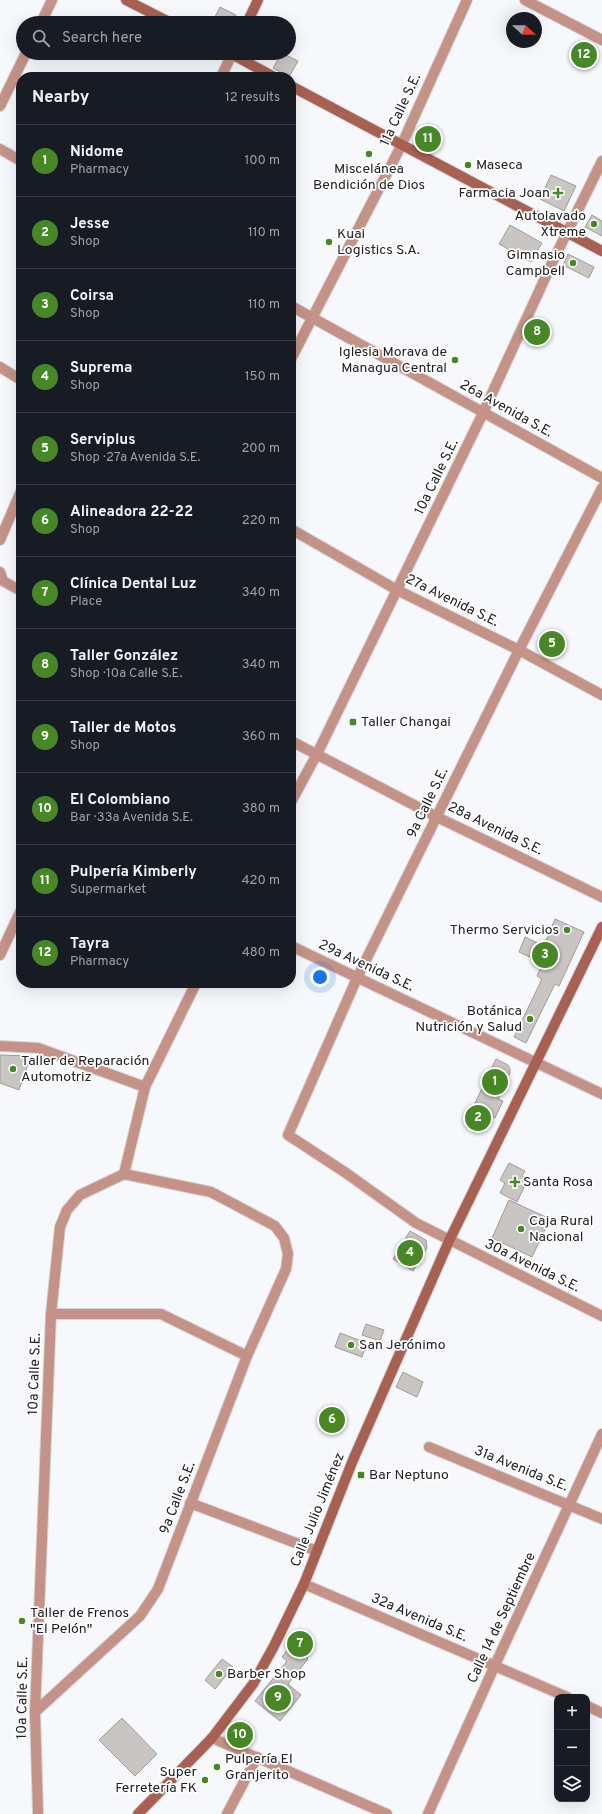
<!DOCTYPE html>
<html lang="en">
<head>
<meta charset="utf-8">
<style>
	body { margin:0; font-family:Overpass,sans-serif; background:#242831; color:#f1f3f6 }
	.controls { position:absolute; right:12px; bottom:12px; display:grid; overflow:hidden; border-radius:8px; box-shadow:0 4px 16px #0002 }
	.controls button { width:36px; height:36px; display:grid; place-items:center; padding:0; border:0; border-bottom:1px solid #363941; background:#171b24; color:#f1f3f6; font:20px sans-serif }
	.compass { position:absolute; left:506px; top:12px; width:36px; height:36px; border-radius:50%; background:#171b24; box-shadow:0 4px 16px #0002; rotate:111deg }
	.you { position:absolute; left:320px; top:977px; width:14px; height:14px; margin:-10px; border:3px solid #fff; border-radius:50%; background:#1a73e8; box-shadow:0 0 0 6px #1a73e833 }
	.badge { display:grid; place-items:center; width:26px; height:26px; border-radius:50%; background:#488726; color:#fff; font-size:13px; font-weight:700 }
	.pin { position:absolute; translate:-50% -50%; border:2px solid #fff; box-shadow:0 1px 4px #0006 }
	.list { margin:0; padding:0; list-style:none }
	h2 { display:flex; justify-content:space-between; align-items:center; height:52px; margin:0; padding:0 16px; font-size:17px }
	h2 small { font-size:13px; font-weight:400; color:#9ea1a6 }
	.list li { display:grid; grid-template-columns:26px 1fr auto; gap:12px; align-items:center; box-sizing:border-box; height:72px; padding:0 16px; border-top:1px solid #363941 }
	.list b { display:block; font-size:15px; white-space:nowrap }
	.list p { margin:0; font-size:13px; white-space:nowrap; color:#9ea1a6 }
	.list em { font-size:13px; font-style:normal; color:#9ea1a6 }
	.icon { flex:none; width:22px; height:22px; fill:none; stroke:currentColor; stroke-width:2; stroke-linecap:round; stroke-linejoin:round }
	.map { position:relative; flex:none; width:602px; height:1814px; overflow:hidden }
	.search { position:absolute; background:#171b24; box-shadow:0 4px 16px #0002; left:16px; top:16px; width:280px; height:44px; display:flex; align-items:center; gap:10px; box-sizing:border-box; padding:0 14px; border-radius:22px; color:#9ea1a6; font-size:15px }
	.panel { position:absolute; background:#171b24; box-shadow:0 4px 16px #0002; left:16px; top:72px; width:280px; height:916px; border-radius:16px }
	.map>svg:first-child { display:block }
	.building { fill:#c9c5c3; stroke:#9f9c9a }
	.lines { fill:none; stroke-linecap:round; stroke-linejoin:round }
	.street-casing { stroke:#d4d5d8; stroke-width:12 }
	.secondary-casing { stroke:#d4d5d8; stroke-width:12 }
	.street { stroke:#c49287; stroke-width:10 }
	.secondary { stroke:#a76052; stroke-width:10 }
	.poi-dot { fill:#488726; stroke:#fff; stroke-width:1.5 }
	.labels { text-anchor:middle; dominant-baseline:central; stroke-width:3.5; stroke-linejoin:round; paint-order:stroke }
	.street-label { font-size:14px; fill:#202022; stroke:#fff }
	.poi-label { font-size:14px; fill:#202022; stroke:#fff; text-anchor:start }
</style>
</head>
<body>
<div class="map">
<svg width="602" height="1814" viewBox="0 0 602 1814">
	<rect width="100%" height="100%" fill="#f6f8fb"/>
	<g class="building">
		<polygon points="220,7 236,15 232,23 226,23 215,17"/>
		<polygon points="282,53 298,61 289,77 273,68"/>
		<polygon points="426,131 436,136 431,146 420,141"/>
		<polygon points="551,175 576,186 564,211 540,199"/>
		<polygon points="592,215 602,221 602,236 585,227"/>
		<polygon points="510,225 542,243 531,262 499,244"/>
		<polygon points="568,254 594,267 589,278 563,265"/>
		<polygon points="555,919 584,932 559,986 555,984 526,1043 514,1037 542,979 537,976 543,963 519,952 525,937 544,946"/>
		<polygon points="0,1055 31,1056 19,1090 0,1083"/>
		<polygon points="496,1059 508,1065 510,1069 510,1073 498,1099 503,1101 495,1118 490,1115 483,1130 466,1122"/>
		<polygon points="509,1163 525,1171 522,1176 528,1179 517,1202 500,1193 505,1183 500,1180"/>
		<polygon points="509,1200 550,1219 532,1257 492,1238"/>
		<polygon points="410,1231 426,1240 427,1248 413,1271 393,1259"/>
		<polygon points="366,1324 384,1330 380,1341 362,1335"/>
		<polygon points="340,1333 367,1343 362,1357 335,1347"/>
		<polygon points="403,1372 423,1382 417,1397 396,1387"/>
		<polygon points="296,1634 309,1643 307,1645 313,1649 307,1658 308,1659 288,1684 301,1695 280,1721 255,1701 287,1661 282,1657 292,1644 290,1643"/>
		<polygon points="222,1659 233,1667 215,1689 205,1680"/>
		<polygon points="122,1718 157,1754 135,1776 99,1740"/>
	</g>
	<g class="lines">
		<defs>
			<g id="street">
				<polyline points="525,0 602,40"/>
				<polyline points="41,23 52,0"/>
				<polyline points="221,77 232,54"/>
				<polyline points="0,106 26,53"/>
				<polyline points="0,149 21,161"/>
				<polyline points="291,306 602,478"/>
				<polyline points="291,359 401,146 467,0"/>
				<polyline points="0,367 21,380"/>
				<polyline points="602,488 519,650 357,978 288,1135 346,1173 416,1223 602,1316"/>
				<polyline points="291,529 397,590 519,650 602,695"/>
				<polyline points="0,540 21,491"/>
				<polyline points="0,572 3,581 21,591"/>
				<polyline points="291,741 437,817 602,897"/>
				<polyline points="291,802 317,754 483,413 552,263 602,161"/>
				<polyline points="291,946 602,1094"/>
				<polyline points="0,955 21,910"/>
				<polyline points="0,1046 38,1048 145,1087"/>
				<polyline points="124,1174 145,1087 196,983"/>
				<polyline points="51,1314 161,1314 247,1356"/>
				<polyline points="429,1447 602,1519"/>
				<polyline points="190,1503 317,1551"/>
				<polyline points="304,1584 567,1697"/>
				<polyline points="587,1706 602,1713"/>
				<polyline points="35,1712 140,1616 158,1589 247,1356 286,1269 288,1254 284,1238 275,1226 211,1192 124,1174"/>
				<polyline points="212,1738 387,1814"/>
				<polyline points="38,1814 35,1712 51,1314 60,1227 67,1210 80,1195 124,1174"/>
				<polyline points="227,1814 257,1757"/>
				<polyline points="428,1814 495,1665 602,1434"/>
			</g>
			<g id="secondary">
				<polyline points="126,0 171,23"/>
				<polyline points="247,23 258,0"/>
				<polyline points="230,53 274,77"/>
				<polyline points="291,86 602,251"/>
				<polyline points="138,1814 212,1738 253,1684 274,1646 304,1584 353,1460 449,1241 602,927"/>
			</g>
		</defs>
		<use href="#street" class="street-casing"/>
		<use href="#secondary" class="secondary-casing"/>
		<use href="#street" class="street"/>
		<use href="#secondary" class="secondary"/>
	</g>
	<g class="poi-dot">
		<circle cx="369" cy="154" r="4"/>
		<circle cx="468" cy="165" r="4"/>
		<path d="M556 187h4v4h4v4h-4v4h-4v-4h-4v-4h4z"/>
		<circle cx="594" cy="224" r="4"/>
		<circle cx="329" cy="242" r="4"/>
		<circle cx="573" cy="263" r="4"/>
		<circle cx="455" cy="360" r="4"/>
		<rect x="349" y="718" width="8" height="8" rx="2"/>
		<circle cx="567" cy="930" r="4"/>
		<circle cx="530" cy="1019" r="4"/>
		<circle cx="13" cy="1069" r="4"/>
		<path d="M513 1176h4v4h4v4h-4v4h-4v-4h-4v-4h4z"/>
		<circle cx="521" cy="1229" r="4"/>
		<circle cx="351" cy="1345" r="4"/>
		<rect x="357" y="1471" width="8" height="8" rx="2"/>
		<circle cx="22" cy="1621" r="4"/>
		<circle cx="219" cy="1674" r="4"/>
		<circle cx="217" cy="1767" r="4"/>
		<circle cx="205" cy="1780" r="4"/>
	</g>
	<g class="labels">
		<g class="street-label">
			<text transform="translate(401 110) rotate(-65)">11a Calle S.E.</text>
			<text transform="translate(506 409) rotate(29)">26a Avenida S.E.</text>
			<text transform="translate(437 477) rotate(-64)">10a Calle S.E.</text>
			<text transform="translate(452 601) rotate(26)">27a Avenida S.E.</text>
			<text transform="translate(428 803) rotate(-64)">9a Calle S.E.</text>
			<text transform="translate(495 829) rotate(26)">28a Avenida S.E.</text>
			<text transform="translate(366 966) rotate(25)">29a Avenida S.E.</text>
			<text transform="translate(532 1266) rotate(26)">30a Avenida S.E.</text>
			<text transform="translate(35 1374) rotate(-88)">10a Calle S.E.</text>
			<text transform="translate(521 1469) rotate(22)">31a Avenida S.E.</text>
			<text transform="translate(178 1498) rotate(-69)">9a Calle S.E.</text>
			<text transform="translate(318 1510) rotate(-68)">Calle Julio Jiménez</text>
			<text transform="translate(419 1618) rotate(23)">32a Avenida S.E.</text>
			<text transform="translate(502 1618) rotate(-65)">Calle 14 de Septiembre</text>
			<text transform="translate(23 1698) rotate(-89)">10a Calle S.E.</text>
		</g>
		<g class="poi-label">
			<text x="476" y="165">Maseca</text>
			<text x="369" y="169" text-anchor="middle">Miscelánea<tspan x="369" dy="16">Bendición de Dios</tspan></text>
			<text x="550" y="193" text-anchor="end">Farmacia Joan</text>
			<text x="586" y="216" text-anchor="end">Autolavado<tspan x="586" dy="16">Xtreme</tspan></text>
			<text x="337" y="234">Kuai<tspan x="337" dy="16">Logistics S.A.</tspan></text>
			<text x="565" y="255" text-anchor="end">Gimnasio<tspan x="565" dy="16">Campbell</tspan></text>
			<text x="447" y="352" text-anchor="end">Iglesia Morava de<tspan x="447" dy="16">Managua Central</tspan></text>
			<text x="361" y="722">Taller Changai</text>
			<text x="559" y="930" text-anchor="end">Thermo Servicios</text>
			<text x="522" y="1011" text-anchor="end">Botánica<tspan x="522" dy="16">Nutrición y Salud</tspan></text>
			<text x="21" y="1061">Taller de Reparación<tspan x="21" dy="16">Automotriz</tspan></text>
			<text x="523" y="1182">Santa Rosa</text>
			<text x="529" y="1221">Caja Rural<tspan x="529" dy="16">Nacional</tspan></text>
			<text x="359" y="1345">San Jerónimo</text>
			<text x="369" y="1475">Bar Neptuno</text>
			<text x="30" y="1613">Taller de Frenos<tspan x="30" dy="16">"El Pelón"</tspan></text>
			<text x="227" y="1674">Barber Shop</text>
			<text x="225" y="1759">Pulpería El<tspan x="225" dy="16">Granjerito</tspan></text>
			<text x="197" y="1772" text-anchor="end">Super<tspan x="197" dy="16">Ferretería FK</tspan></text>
		</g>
	</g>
</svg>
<div class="controls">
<button>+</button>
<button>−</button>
<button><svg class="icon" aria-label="layers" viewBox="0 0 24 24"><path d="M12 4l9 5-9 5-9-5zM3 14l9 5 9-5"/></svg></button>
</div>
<svg class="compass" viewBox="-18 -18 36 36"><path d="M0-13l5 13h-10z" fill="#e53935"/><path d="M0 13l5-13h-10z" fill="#9ea1a6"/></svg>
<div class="you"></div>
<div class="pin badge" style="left:495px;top:1082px">1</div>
<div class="pin badge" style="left:478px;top:1118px">2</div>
<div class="pin badge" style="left:545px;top:955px">3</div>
<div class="pin badge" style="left:410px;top:1253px">4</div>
<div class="pin badge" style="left:552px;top:644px">5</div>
<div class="pin badge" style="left:332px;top:1420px">6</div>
<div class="pin badge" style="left:300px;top:1644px">7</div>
<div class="pin badge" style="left:537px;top:332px">8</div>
<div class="pin badge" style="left:278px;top:1698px">9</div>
<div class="pin badge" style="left:240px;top:1735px">10</div>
<div class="pin badge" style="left:428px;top:139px">11</div>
<div class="pin badge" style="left:584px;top:55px">12</div>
<div class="search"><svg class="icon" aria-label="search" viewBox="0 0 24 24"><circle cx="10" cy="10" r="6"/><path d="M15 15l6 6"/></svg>Search here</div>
<section class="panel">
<h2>Nearby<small>12 results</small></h2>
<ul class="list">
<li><span class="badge">1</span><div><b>Nidome</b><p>Pharmacy</p></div><em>100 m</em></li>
<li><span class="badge">2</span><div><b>Jesse</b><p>Shop</p></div><em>110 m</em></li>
<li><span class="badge">3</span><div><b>Coirsa</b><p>Shop</p></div><em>110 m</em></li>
<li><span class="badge">4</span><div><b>Suprema</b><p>Shop</p></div><em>150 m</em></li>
<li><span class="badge">5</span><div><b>Serviplus</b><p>Shop · 27a Avenida S.E.</p></div><em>200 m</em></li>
<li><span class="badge">6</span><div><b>Alineadora 22-22</b><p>Shop</p></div><em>220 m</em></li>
<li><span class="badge">7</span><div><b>Clínica Dental Luz</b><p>Place</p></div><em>340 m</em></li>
<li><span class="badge">8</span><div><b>Taller González</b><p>Shop · 10a Calle S.E.</p></div><em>340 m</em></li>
<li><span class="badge">9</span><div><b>Taller de Motos</b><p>Shop</p></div><em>360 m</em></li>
<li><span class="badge">10</span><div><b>El Colombiano</b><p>Bar · 33a Avenida S.E.</p></div><em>380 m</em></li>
<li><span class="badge">11</span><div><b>Pulpería Kimberly</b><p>Supermarket</p></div><em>420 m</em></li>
<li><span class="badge">12</span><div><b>Tayra</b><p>Pharmacy</p></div><em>480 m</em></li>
</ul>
</section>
</div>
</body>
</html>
